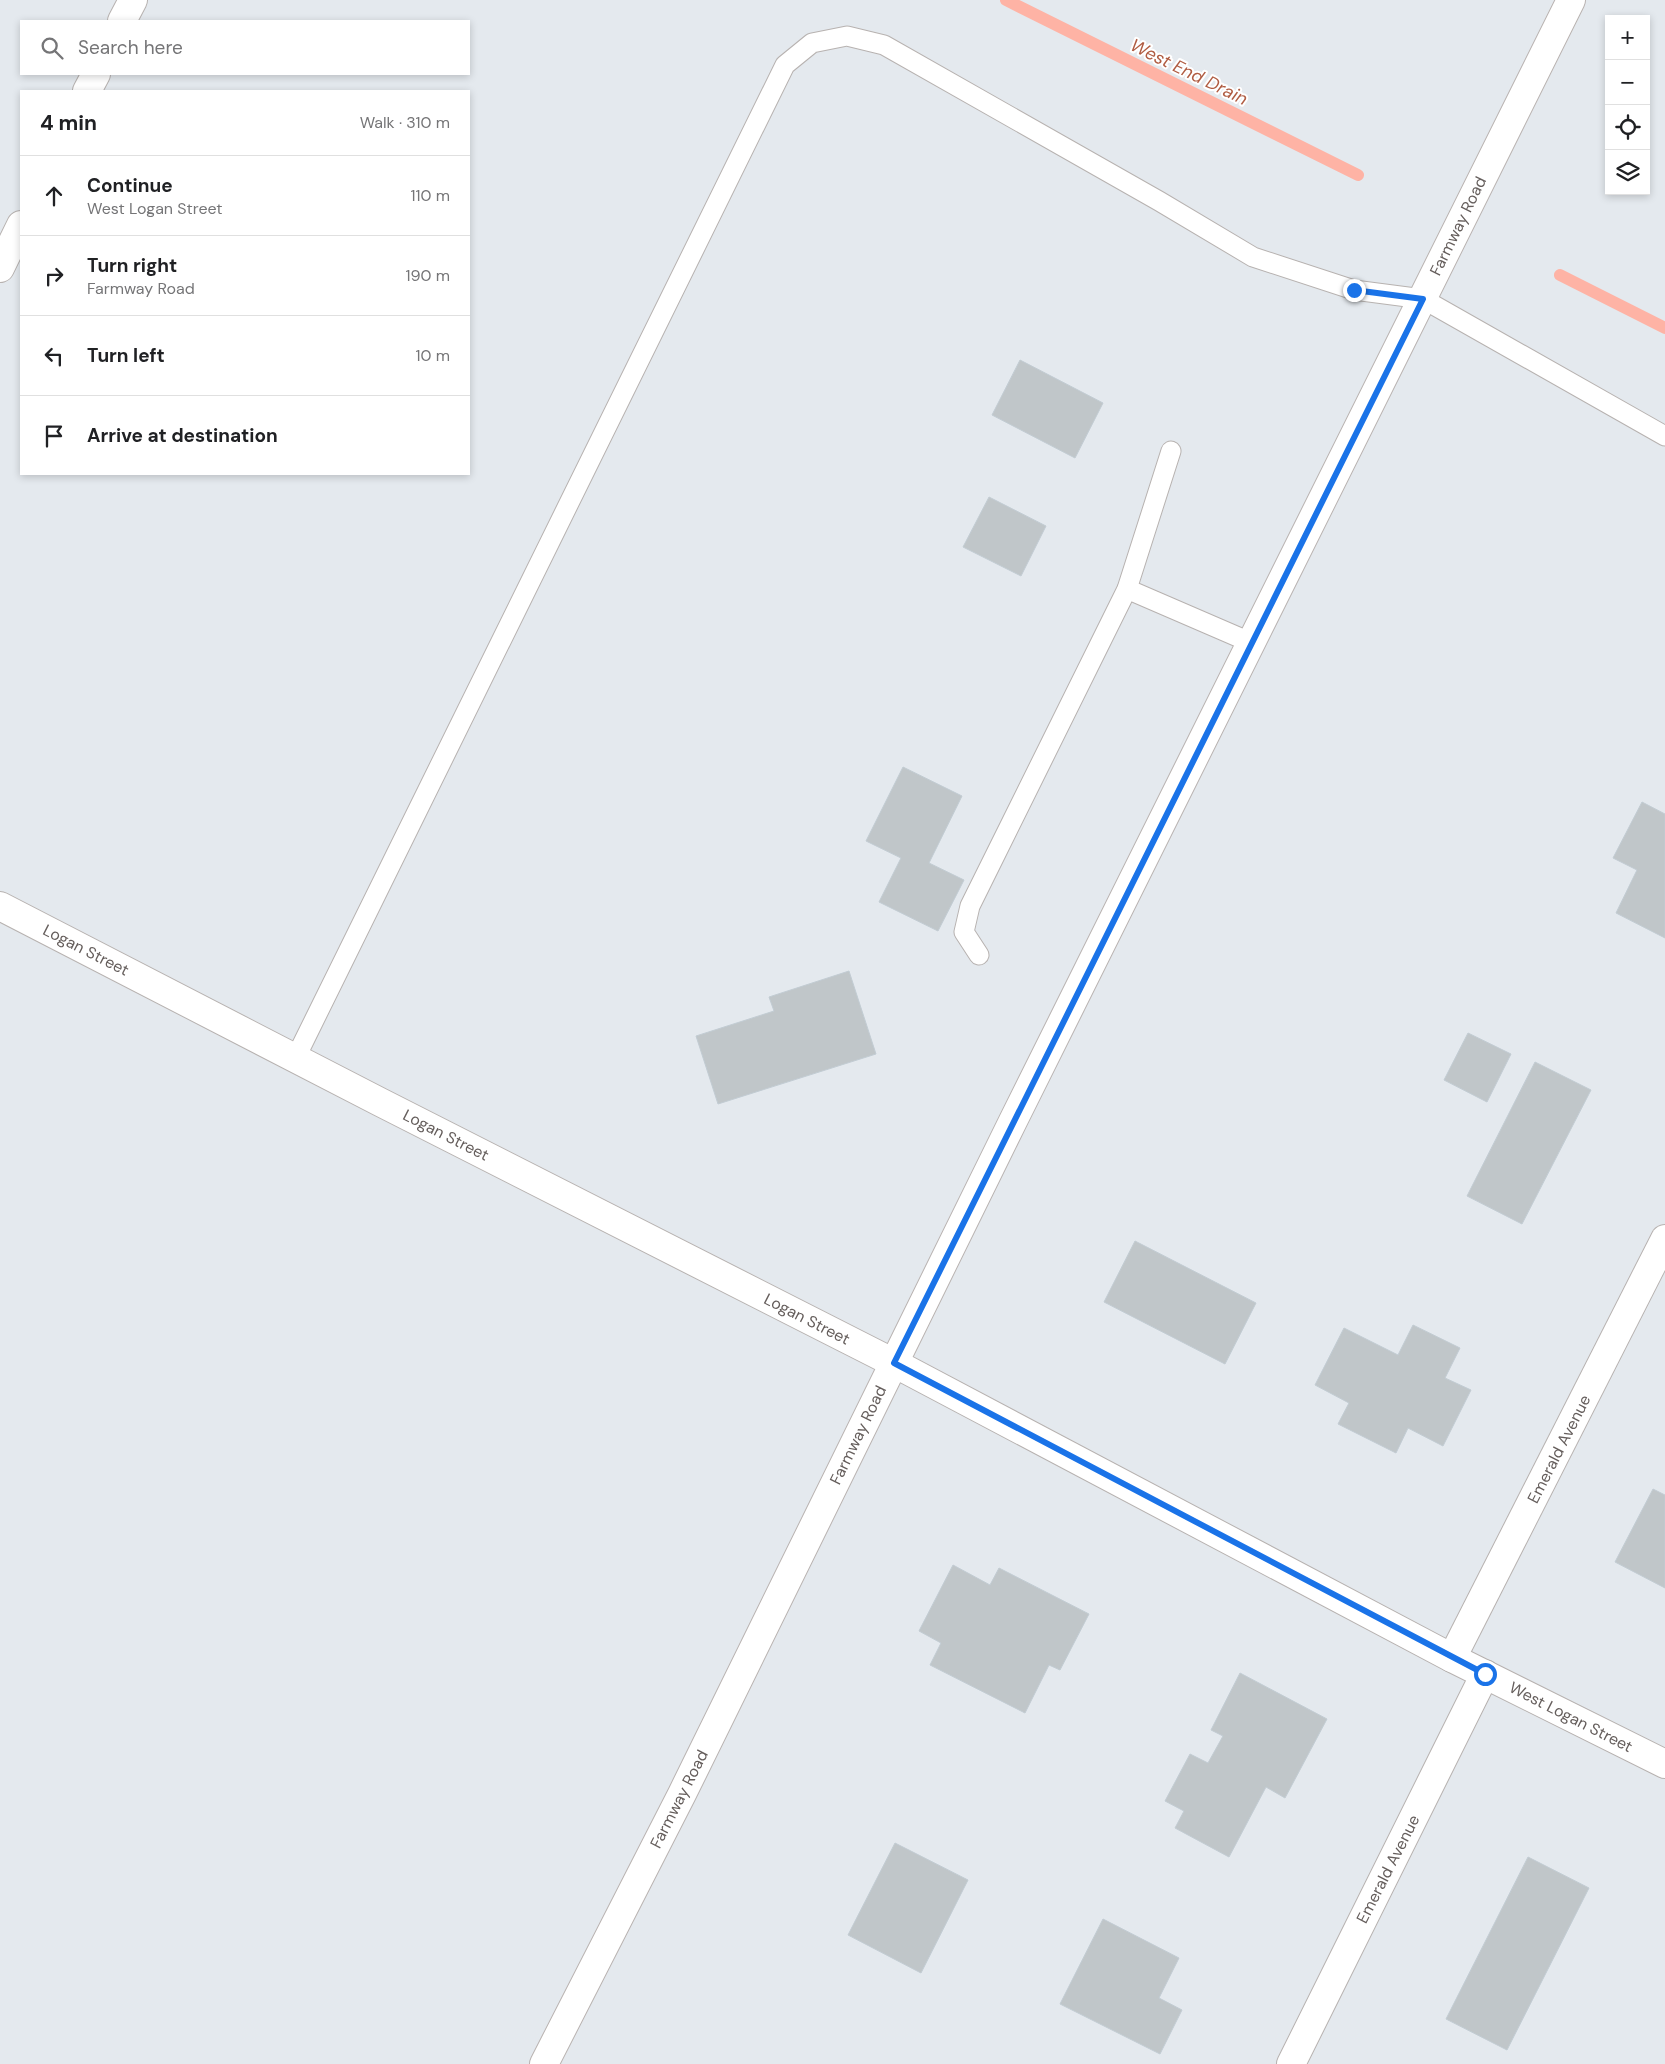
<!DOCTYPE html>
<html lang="en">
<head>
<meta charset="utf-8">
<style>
	body { margin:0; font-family:"DM Sans",sans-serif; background:#f2f2f2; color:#202124 }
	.controls { position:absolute; right:15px; top:15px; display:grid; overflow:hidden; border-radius:0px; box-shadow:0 2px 8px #0003 }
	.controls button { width:45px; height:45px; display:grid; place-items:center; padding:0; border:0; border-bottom:1px solid #e0e0e0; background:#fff; color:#202124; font:25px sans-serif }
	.stop { position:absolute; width:15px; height:15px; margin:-11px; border:4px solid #1a73e8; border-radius:50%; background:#fff }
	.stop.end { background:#1a73e8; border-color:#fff; box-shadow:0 1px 5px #0008 }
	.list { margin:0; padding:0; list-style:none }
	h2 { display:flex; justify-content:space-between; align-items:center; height:65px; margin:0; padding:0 20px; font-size:21px }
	h2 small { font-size:16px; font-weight:400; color:#757577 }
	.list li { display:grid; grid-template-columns:32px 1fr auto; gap:15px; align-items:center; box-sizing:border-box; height:80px; padding:0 20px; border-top:1px solid #e0e0e0 }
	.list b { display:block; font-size:19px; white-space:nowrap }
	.list p { margin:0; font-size:16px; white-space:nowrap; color:#757577 }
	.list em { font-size:16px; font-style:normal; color:#757577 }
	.icon { flex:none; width:28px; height:28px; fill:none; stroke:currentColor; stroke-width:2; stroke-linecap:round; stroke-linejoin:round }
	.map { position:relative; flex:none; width:1665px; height:2064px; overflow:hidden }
	.search { position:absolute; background:#fff; box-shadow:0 2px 8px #0003; left:20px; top:20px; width:450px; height:55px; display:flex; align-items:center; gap:12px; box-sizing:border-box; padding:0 18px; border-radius:0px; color:#757577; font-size:19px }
	.panel { position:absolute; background:#fff; box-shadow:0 2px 8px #0003; left:20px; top:90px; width:450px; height:385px; border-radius:0px }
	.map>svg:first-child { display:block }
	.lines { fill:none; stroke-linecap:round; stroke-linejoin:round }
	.stream { stroke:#feb3a5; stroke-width:12 }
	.building { fill:#c0c6c9; stroke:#c2ccd3 }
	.service-casing { stroke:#b7b2b0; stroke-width:21 }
	.minor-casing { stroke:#b7b2b0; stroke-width:30 }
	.tertiary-casing { stroke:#b7b2b0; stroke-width:30 }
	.secondary-casing { stroke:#b9b3b1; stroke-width:30 }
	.service { stroke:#fff; stroke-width:19 }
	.minor { stroke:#fff; stroke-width:28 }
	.tertiary { stroke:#fff; stroke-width:28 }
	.secondary { stroke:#fff; stroke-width:28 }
	.route { stroke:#1a73e8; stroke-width:6 }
	.labels { text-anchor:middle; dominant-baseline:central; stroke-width:4; stroke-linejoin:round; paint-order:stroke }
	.street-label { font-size:16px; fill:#655e5c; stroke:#fff }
	.water-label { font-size:18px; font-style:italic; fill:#b05c42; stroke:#fff }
</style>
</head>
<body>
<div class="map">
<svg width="1665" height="2064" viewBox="0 0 1665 2064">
	<rect width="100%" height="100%" fill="#e4e9ee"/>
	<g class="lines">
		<g class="stream">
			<polyline points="1006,0 1358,175"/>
			<polyline points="1560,275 1665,328"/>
		</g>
	</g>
	<g class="building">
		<polygon points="1020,360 1103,403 1075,458 992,415"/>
		<polygon points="989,497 1046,526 1021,576 963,547"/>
		<polygon points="903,767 962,796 929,863 964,880 938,931 879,902 901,858 866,841"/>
		<polygon points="1642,802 1665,814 1665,938 1616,913 1637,870 1613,858"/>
		<polygon points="849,971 876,1054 718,1104 696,1036 774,1011 769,997"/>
		<polygon points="1468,1033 1511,1054 1487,1102 1444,1080"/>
		<polygon points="1535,1062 1591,1090 1522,1224 1467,1196"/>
		<polygon points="1135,1241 1256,1303 1225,1364 1104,1302"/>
		<polygon points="1413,1325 1460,1348 1445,1378 1471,1390 1443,1446 1408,1428 1396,1453 1338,1424 1349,1403 1315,1385 1344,1328 1398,1355"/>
		<polygon points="1653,1489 1665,1495 1665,1588 1615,1562"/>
		<polygon points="953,1565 990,1585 999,1568 1089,1614 1060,1670 1049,1665 1025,1713 930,1665 941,1643 919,1631"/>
		<polygon points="1240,1673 1327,1719 1285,1798 1266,1787 1229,1857 1175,1828 1184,1811 1165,1801 1190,1754 1208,1763 1223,1736 1211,1730"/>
		<polygon points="895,1843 968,1880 921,1973 848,1935"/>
		<polygon points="1528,1857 1589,1888 1507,2050 1446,2019"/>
		<polygon points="1103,1919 1179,1958 1159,1998 1182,2010 1160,2054 1060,2004"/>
	</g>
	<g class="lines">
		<defs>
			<g id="service">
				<polyline points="1127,589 1252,643"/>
				<polyline points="979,955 964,932 970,906 1127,589 1171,451"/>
				<polyline points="296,1057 785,65 812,43 847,36 884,45 1159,201 1253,257 1354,290 1423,299 1665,436"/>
			</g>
			<g id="minor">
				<polyline points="122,21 133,0"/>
				<polyline points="87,91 96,74"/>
				<polyline points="0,268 21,225"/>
				<polyline points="0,906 380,1102 894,1363"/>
				<polyline points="1452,1658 1665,1239"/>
				<polyline points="1291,2064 1485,1674"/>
			</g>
			<polyline id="tertiary" points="894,1363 1452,1658 1665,1764"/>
			<polyline id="secondary" points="544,2064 682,1794 1013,1121 1571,0"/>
		</defs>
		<use href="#service" class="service-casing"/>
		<use href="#minor" class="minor-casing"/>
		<use href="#tertiary" class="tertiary-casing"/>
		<use href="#secondary" class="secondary-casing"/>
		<use href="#service" class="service"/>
		<use href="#minor" class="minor"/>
		<use href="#tertiary" class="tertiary"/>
		<use href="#secondary" class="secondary"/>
	</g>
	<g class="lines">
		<polyline class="route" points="1354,290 1423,299 894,1363 1485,1674"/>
	</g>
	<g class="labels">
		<g class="street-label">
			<text transform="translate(1458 226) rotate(-64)">Farmway Road</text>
			<text transform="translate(86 950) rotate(27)">Logan Street</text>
			<text transform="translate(446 1135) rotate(27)">Logan Street</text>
			<text transform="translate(807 1319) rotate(27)">Logan Street</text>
			<text transform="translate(858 1435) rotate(-64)">Farmway Road</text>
			<text transform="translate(1559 1449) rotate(-63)">Emerald Avenue</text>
			<text transform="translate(1571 1717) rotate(27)">West Logan Street</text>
			<text transform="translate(679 1799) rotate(-63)">Farmway Road</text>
			<text transform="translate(1388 1869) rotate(-63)">Emerald Avenue</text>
		</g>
		<g class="water-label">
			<text transform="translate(1189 72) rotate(26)">West End Drain</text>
		</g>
	</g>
</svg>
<div class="controls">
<button>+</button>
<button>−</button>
<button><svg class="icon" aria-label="locate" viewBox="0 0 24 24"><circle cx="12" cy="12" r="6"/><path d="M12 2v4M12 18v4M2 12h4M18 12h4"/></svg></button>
<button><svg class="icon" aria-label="layers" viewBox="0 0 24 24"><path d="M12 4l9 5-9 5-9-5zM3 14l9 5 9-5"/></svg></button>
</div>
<div class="stop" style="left:1485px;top:1674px"></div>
<div class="stop end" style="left:1354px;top:290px"></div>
<div class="search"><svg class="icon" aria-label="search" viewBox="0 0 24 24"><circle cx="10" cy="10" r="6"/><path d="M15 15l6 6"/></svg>Search here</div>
<section class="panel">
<h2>4 min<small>Walk · 310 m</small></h2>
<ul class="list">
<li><svg class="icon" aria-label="ahead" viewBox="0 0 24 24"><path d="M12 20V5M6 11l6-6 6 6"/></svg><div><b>Continue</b><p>West Logan Street</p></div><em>110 m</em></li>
<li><svg class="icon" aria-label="right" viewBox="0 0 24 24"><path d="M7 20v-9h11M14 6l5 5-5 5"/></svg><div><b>Turn right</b><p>Farmway Road</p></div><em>190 m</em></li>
<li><svg class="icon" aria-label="left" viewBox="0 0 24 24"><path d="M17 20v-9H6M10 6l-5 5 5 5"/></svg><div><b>Turn left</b></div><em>10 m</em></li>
<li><svg class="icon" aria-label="arrive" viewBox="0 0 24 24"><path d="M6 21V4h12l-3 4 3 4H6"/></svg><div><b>Arrive at destination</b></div></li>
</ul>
</section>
</div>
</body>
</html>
